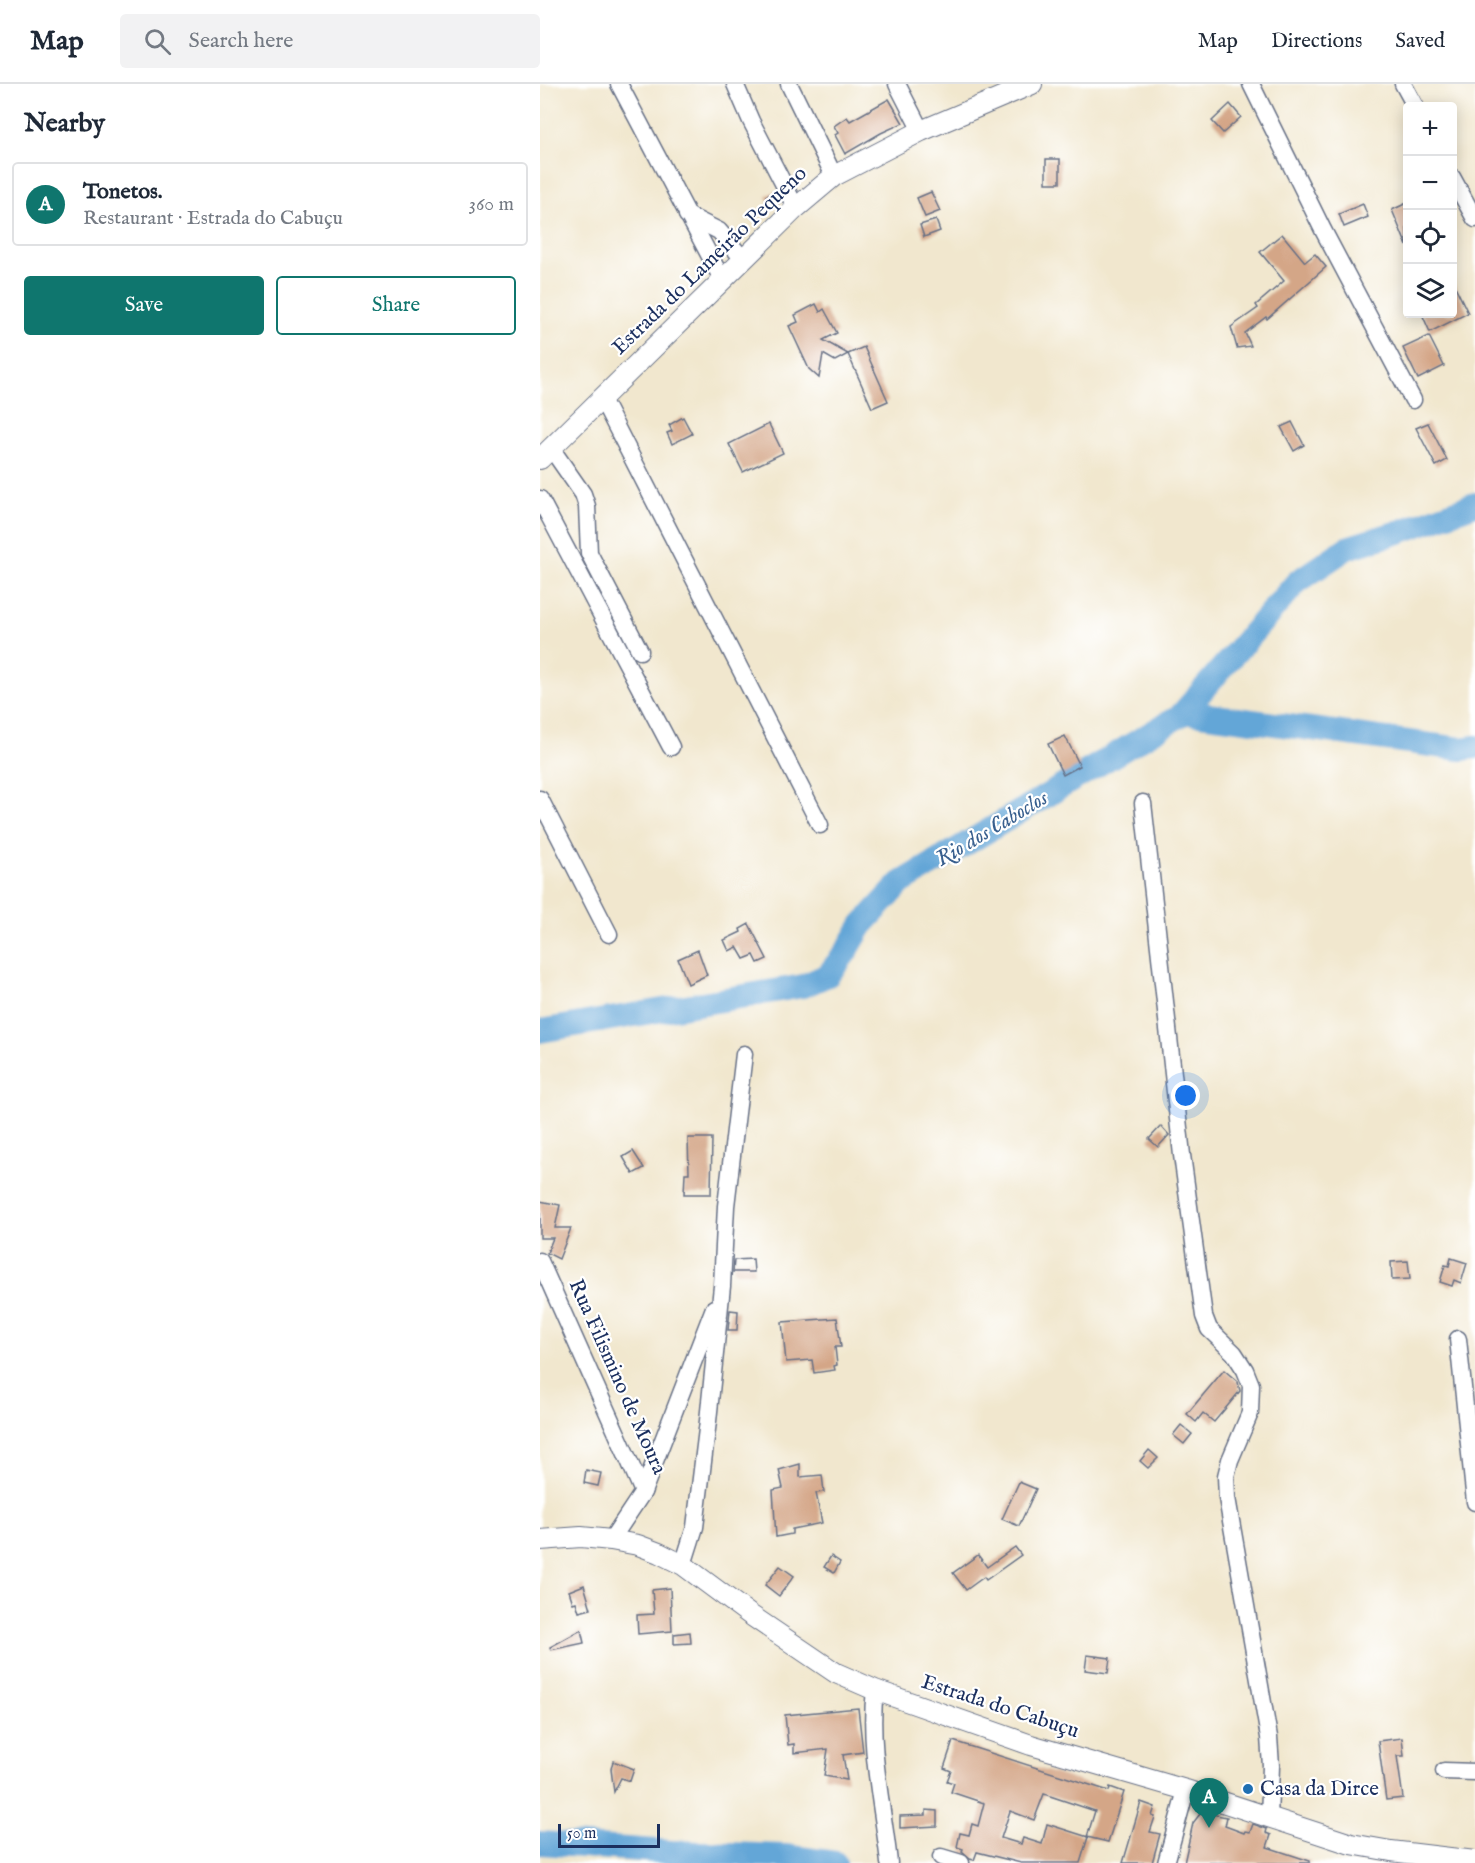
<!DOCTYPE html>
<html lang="en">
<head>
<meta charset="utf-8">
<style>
	body { margin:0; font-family:"IM FELL English",serif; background:#f2f2f3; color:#1f2937 }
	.controls { position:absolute; right:18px; top:18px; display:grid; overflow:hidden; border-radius:6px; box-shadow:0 3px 15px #0003 }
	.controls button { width:54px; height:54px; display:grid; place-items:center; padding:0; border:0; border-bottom:2px solid #e0e1e3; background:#fff; color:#1f2937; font:30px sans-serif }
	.scale { position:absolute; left:18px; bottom:15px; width:102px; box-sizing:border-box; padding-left:6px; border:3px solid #1b2f5e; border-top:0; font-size:16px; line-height:21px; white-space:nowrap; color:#1b2f5e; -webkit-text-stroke:4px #fff; paint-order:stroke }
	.you { position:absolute; left:646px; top:1012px; width:21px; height:21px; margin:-15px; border:4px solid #fff; border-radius:50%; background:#1a73e8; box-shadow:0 0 0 9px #1a73e833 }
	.badge { display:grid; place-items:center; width:39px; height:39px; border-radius:50%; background:#0f766e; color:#fff; font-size:20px; font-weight:700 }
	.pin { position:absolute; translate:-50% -50px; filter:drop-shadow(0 2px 3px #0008) }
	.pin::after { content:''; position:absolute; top:32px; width:21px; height:18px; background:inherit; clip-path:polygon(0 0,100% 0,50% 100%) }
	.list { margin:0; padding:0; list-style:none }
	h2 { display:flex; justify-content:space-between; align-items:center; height:78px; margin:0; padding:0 24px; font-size:26px }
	h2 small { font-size:20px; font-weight:400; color:#747a83 }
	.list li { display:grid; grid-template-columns:39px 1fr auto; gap:18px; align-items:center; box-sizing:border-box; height:84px; margin:0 12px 12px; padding:0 12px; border:2px solid #e0e1e3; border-radius:6px }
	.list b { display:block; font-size:22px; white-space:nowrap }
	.list p { margin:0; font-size:20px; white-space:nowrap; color:#747a83 }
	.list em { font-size:20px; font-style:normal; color:#747a83 }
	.actions { display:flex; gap:12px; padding:18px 24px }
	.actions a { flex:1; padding:14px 0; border:2px solid #0f766e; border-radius:6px; text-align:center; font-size:21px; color:#0f766e }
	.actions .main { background:#0f766e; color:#fff }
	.icon { flex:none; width:33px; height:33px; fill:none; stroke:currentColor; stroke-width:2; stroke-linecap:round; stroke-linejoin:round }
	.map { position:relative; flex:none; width:935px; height:1779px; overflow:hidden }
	header { display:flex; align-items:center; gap:36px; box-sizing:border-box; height:84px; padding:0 30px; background:#fff; border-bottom:2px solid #e0e1e3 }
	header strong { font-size:28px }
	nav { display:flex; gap:33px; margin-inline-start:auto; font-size:21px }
	.search { width:420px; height:54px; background:#f2f2f3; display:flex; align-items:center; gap:15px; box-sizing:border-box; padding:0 21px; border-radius:6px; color:#747a83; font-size:22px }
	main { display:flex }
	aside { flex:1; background:#fff }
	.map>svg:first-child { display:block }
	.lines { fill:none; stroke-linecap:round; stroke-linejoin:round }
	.river { stroke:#63a6d7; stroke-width:24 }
	.building { fill:#d4a687 }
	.minor-casing { stroke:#666f85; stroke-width:19 }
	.tertiary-casing { stroke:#666f85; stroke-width:22 }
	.minor { stroke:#fff; stroke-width:16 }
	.tertiary { stroke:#fff; stroke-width:20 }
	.poi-dot { fill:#1f6fb2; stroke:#fff; stroke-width:2 }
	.labels { text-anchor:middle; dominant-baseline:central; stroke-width:4.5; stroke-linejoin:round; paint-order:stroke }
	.street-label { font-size:21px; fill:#1b2f5e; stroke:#fff }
	.poi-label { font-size:21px; fill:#1b2f5e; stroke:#fff; text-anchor:start }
	.water-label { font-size:22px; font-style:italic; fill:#385f8e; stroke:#fff }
</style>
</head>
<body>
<header>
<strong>Map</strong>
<div class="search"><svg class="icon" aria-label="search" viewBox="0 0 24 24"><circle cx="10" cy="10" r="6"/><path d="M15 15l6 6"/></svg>Search here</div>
<nav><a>Map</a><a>Directions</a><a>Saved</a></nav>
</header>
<main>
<aside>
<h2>Nearby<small></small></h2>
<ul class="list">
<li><span class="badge">A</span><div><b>Tonetos.</b><p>Restaurant · Estrada do Cabuçu</p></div><em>360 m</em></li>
</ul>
<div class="actions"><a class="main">Save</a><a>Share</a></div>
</aside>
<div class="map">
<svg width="935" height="1779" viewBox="0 0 935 1779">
	<rect width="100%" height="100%" fill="#fff"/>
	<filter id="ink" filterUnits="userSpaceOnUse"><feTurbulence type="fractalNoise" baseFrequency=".0167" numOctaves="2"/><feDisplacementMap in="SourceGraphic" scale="12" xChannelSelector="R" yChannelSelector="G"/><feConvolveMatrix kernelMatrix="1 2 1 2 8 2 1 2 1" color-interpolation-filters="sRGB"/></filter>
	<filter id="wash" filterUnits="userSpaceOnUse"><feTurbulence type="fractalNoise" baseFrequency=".008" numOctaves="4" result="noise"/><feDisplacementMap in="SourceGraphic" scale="24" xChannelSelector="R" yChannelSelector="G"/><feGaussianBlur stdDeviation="1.35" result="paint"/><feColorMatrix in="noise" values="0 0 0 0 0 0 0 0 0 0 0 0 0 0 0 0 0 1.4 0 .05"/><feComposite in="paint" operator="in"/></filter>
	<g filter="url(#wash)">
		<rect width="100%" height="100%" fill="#f1e7ce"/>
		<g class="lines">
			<g class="river">
				<polyline points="645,628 921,665 935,663"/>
				<polyline points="0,947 263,902 288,891 306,868 322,841 361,799 641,631 757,498 807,464 862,447 935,420"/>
				<polyline points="0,1759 131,1768 245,1772 295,1779"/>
			</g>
		</g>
		<g id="blocks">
			<g class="building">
				<polygon points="349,15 363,39 341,49 305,70 295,51 298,49 294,42 307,33 310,37"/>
				<polygon points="690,20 701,33 683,49 672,37"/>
				<rect x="506" y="75" width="14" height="24"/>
				<polygon points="236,107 241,118 231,123 226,112"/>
				<polygon points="391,108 400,127 385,133 377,114"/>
				<polygon points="867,119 867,162 852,126"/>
				<polygon points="823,120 828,133 804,143 799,130"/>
				<polygon points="396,136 400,147 384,153 380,141"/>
				<polygon points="742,150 765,178 775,170 786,183 727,235 726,233 705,249 711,262 697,264 691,243 718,224 716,221 744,197 720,168"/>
				<polygon points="912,196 928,229 890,248 882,230 912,230"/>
				<polygon points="276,220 280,228 284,225 297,249 283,256 308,270 295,277 283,270 279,294 269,285 249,242 258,238 255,231"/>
				<polygon points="889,252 904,282 878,295 863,264"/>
				<polygon points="324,263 348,317 332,324 308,270"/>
				<polygon points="143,333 152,350 132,360 127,349 132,347 129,341"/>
				<polygon points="752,338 764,361 754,367 741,343"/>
				<polygon points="888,339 907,376 896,382 876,344"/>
				<polygon points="229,340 243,369 203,388 189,360"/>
				<polygon points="525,652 540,682 523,691 508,660"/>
				<polygon points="209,840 227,875 218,879 214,871 204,875 197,863 189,867 184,856 201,848 200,845"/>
				<polygon points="158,866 167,891 148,900 138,875"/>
				<polygon points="621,1042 629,1051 618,1063 609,1055"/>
				<polygon points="148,1054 172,1054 171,1110 144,1110 145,1089 149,1089"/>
				<polygon points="93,1067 104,1084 93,1090 83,1073"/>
				<polygon points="0,1117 20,1121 15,1144 31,1144 19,1175 7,1169 13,1154 0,1154"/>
				<polygon points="911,1174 927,1179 921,1199 914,1196 912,1202 900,1198 905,1181 909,1182"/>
				<polygon points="213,1175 214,1188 193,1188 194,1176"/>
				<polygon points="868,1177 870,1195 852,1196 851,1178"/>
				<polygon points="190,1226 198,1227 197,1246 188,1246"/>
				<polygon points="297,1234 301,1263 295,1263 297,1281 294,1282 295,1286 274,1289 272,1276 246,1278 242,1238"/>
				<polygon points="684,1286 698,1298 700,1307 674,1338 663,1329 656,1338 647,1330"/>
				<polygon points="641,1341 652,1350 644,1360 633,1351"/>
				<polygon points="609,1366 618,1374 608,1384 600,1377"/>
				<polygon points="260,1380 260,1393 282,1391 284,1408 276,1409 282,1439 252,1445 252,1450 236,1453 233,1406 243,1404 239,1386"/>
				<polygon points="46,1386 61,1389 58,1402 44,1399"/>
				<polygon points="479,1398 496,1405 479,1442 462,1435"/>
				<polygon points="475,1463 481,1471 446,1496 444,1493 426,1506 413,1489 438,1471 447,1483"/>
				<polygon points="291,1472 300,1478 294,1489 284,1483"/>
				<polygon points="240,1482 254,1492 239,1512 225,1501"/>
				<polygon points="44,1501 51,1525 39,1528 36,1518 33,1519 29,1507"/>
				<polygon points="130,1504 132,1547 98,1550 97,1531 114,1530 112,1506"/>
				<polygon points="41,1546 44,1559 11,1566 10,1563"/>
				<polygon points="150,1548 151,1559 134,1560 134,1550"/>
				<polygon points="547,1571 570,1574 568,1589 545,1586"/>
				<polygon points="318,1624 323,1668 303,1671 307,1696 284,1692 288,1665 254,1669 254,1660 248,1661 245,1631"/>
				<polygon points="862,1654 864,1672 857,1672 863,1714 846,1716 838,1657"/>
				<polygon points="413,1657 569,1707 570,1703 584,1708 568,1758 547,1753 555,1727 504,1710 494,1736 470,1727 461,1754 481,1760 483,1754 502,1760 507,1740 548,1753 540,1779 481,1779 437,1768 434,1776 430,1775 422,1768 423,1765 417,1763 420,1749 429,1751 432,1740 438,1742 444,1719 411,1708 414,1699 407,1697 411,1687 404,1684"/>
				<polygon points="73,1677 94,1685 90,1697 81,1694 74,1708 71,1685"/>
				<polygon points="601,1718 615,1723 612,1732 615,1733 610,1748 620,1750 612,1779 583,1779"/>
				<polygon points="386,1726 397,1727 397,1742 360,1744 360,1732 386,1731"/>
				<polygon points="666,1729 687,1733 685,1742 704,1749 705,1747 710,1748 713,1740 727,1745 726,1749 731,1751 727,1763 770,1777 770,1779 644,1779 653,1739 660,1730"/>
			</g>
		</g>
	</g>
	<g filter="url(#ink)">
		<use href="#blocks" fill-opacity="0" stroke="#666f85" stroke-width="1.5"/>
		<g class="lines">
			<defs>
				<g id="minor">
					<polyline points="79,0 183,197"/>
					<polyline points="195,0 211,37 256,124"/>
					<polyline points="249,0 294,92"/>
					<polyline points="357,0 381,47"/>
					<polyline points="711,0 783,146 873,316"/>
					<polyline points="863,0 875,22"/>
					<polyline points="912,93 935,135"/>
					<polyline points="147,131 179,147 204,176"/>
					<polyline points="62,315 280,741"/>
					<polyline points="11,364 43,410 47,422 49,469 100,567"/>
					<polyline points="0,415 131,663"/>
					<polyline points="0,715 69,850"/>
					<polyline points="603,719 642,1071 664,1232 669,1245 694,1269 705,1286 711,1301 710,1329 690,1376 686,1392 687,1414 729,1653 731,1682 729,1734"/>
					<polyline points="0,1177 103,1408 71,1456"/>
					<polyline points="918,1255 935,1418"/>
					<polyline points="103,1408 174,1224"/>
					<polyline points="143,1481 155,1443 168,1337 182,1202 186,1122 204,970"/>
					<path d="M335 1606C328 1663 343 1722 349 1779"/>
					<polyline points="904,1687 935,1688"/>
					<polyline points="401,1773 421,1779"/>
					<polyline points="626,1779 646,1706"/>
				</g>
				<g id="tertiary">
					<polyline points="0,375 256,124 294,92 381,47 492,0"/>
					<polyline points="0,1456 41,1453 71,1456 98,1461 119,1469 143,1481 209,1530 296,1589 335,1606 491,1661 646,1706 811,1760 851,1767 935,1777"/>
				</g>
			</defs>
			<use href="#minor" class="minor-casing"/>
			<use href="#tertiary" class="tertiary-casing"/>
			<use href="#minor" class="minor"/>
			<use href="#tertiary" class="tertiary"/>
		</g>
	</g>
	<circle class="poi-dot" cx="708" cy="1705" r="6"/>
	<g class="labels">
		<g class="street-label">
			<text transform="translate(170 177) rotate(-44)">Estrada do Lameirão Pequeno</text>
			<text transform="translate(77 1293) rotate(66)">Rua Filismino de Moura</text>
			<text transform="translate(460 1623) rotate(18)">Estrada do Cabuçu</text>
		</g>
		<g class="poi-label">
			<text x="720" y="1705">Casa da Dirce</text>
		</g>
		<g class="water-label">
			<text transform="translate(452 745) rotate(-31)">Rio dos Caboclos</text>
		</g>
	</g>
</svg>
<div class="controls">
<button>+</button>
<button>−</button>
<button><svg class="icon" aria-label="locate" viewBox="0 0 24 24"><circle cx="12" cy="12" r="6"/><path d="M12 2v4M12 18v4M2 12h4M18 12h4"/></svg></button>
<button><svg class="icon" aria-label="layers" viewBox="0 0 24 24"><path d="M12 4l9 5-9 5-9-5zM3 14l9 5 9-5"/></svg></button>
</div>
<div class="scale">50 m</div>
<div class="you"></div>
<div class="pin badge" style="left:669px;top:1744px">A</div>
</div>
</main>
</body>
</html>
